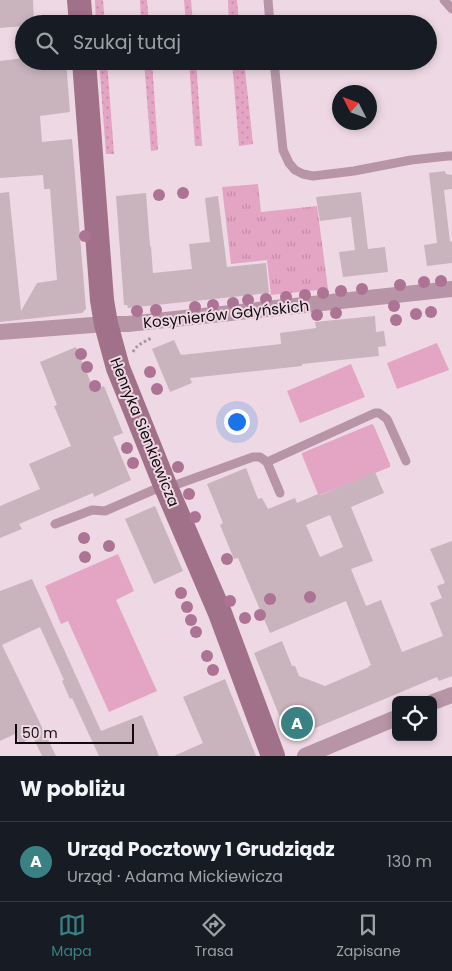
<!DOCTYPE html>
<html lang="pl">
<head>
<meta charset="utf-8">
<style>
	body { margin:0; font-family:Poppins,sans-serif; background:#20242c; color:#f1f3f6 }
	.controls { position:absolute; right:15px; bottom:15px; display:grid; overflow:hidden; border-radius:8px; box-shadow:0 2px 8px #0003 }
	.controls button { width:45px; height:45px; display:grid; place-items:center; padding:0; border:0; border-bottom:1px solid #363941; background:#171b24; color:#f1f3f6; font:25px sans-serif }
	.compass { position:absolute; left:332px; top:85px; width:45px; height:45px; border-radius:50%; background:#171b24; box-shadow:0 2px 8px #0003; rotate:312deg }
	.scale { position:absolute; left:15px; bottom:12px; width:119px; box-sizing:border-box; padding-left:5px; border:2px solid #110a0d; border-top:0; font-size:14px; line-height:18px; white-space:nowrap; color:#110a0d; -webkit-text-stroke:4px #eed8e3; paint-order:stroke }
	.you { position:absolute; left:236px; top:421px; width:18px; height:18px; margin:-12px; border:4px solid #fff; border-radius:50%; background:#1a73e8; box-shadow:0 0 0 8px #1a73e833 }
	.badge { display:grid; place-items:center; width:32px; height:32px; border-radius:50%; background:#398183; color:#fff; font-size:16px; font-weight:700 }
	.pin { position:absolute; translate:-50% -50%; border:2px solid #fff; box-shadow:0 1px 5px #0006 }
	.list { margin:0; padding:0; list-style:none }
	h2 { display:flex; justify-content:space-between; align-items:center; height:65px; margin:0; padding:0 20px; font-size:21px }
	h2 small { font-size:16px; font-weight:400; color:#9ea1a6 }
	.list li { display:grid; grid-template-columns:32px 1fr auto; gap:15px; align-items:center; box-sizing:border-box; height:80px; padding:0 20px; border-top:1px solid #363941 }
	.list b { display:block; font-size:19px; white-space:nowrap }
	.list p { margin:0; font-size:16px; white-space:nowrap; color:#9ea1a6 }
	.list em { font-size:16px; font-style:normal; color:#9ea1a6 }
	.icon { flex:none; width:28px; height:28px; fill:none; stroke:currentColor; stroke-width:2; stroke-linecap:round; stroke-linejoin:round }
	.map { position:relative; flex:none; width:452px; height:756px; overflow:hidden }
	.search { position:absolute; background:#171b24; box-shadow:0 2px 8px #0003; left:15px; right:15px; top:15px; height:55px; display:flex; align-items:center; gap:12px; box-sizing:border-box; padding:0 18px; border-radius:28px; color:#9ea1a6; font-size:19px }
	.sheet { height:145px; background:#171b24 }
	nav { display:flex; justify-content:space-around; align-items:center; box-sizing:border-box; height:70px; border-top:1px solid #363941; background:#171b24; font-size:14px; color:#9ea1a6 }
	nav a { display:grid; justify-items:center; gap:2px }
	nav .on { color:#398183 }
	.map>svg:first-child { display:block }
	.grass { fill:url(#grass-tufts) }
	.garden { fill:url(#garden-dots) }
	.pitch { fill:#e4a4c4 }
	.building { fill:#c9b4be; fill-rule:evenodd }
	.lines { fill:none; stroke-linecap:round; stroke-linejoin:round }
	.path { stroke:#a8969f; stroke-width:3; stroke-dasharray:2.5 2.5; stroke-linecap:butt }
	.lane { stroke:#b795a6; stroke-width:9 }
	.street { stroke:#b795a6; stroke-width:16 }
	.secondary { stroke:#a1718a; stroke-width:24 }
	.tree { fill:#ad7395 }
	.labels { text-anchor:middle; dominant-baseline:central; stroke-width:4; stroke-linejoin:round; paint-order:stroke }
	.street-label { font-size:15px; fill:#110a0d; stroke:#eed8e3 }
</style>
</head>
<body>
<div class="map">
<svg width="452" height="756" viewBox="0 0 452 756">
	<defs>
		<pattern id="grass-tufts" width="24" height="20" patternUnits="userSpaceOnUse" patternTransform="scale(1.25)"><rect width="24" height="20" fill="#e4a4c4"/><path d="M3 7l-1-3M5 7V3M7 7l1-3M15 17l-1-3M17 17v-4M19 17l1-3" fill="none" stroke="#c38ca7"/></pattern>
		<pattern id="garden-dots" width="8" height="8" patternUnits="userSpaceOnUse" patternTransform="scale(1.25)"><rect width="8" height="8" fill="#e4a4c4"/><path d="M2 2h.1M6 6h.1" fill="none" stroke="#c38ca7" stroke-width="1.8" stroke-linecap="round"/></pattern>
	</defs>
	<rect width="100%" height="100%" fill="#eed8e3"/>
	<polygon class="grass" points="258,184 261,212 317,206 328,289 271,295 267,260 231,264 222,187"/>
	<g class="garden">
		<polygon points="95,0 103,0 105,24 96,24"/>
		<polygon points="140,0 147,0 149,24 141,24"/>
		<polygon points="184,0 191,0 193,24 186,24"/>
		<polygon points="228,0 237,0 239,24 229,24"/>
		<polygon points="99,61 107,61 114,154 106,154"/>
		<polygon points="144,61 152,61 158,150 151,151"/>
		<polygon points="189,61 196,61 202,146 195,146"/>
		<polygon points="232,61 244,61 253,144 239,146"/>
	</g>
	<g class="pitch">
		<polygon points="437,343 449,370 397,389 387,363"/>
		<polygon points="351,364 365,397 300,423 287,391"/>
		<polygon points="372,424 374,426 390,464 390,467 320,495 318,494 302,455 302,453"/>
		<polygon points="118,554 134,591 116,600 157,691 109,712 68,621 61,624 45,586"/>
	</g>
	<g class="building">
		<polygon points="0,0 33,0 34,24 24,24 24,26 0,28"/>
		<polygon points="24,58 24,61 66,61 70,112 40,116 42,142 72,139 86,309 82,313 0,322 0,193 9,192 21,311 37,283 57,280 50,189 44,189 43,175 0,178 0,61"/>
		<polygon points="445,171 446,174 452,175 452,189 444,190 450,242 452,241 452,263 427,266 424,245 437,243 429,173"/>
		<polygon points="361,192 368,249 385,247 388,272 343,277 339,252 355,250 351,217 320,221 316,197"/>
		<polygon points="146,193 150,246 151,247 153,273 192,269 189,244 210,242 205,198 218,196 227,267 266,263 269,293 128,308 127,305 124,305 116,196"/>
		<polygon points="375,316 376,332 384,331 386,346 378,347 379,356 302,364 302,366 190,378 192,383 170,392 152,349 174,340 181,355 281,344 280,333 316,328 315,322"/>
		<polygon points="76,347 94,390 104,386 123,433 113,437 131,480 94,497 93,493 19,524 22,529 0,538 0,506 40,489 29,464 71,446 54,406 57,405 40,362"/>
		<path d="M246 468 258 499 262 498 268 509 295 498 297 503 318 494 321 495 375 472 384 493 351 507 373 561 351 569 366 606 381 600 402 652 443 636 430 603 442 598 437 586 445 583 430 549 452 541V676L439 681 437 677 301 734 284 727 254 653 282 641 292 666H295L299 676 325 686 369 667 368 666 371 665 346 601 270 633 238 558 234 559 220 525 223 523 207 484ZM330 515 343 547 320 557 306 525Z"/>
		<polygon points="155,506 183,571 154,584 125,519"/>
		<polygon points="32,579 101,731 142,715 159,756 99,756 72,698 70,699 62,681 64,680 40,627 2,645 56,756 42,756 33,737 20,744 15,734 0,741 0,591"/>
		<polygon points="225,679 256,756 174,756 203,743 183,697"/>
	</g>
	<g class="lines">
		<path class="path" d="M133 352C137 344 145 342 151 338"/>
		<g class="lane">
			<polyline points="268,0 270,24"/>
			<polyline points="444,0 452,9"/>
			<polyline points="274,61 283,150 289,163 295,170 303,174 313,176 354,171 411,160 448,156 452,156"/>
			<polyline points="267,462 280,493"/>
			<polyline points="167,488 253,457 260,457 267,462 375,413 379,413 387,419 406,461"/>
			<polyline points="55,524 92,510 105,511 165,485"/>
		</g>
		<g class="street">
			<polyline points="0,332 106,324 128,324 452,289"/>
			<polyline points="433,702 452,695"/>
			<polyline points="305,756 396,718"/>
		</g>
		<g class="secondary">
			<polyline points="79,0 81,24"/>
			<polyline points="84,61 102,300 106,324 118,368 165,485 220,613 273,756"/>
		</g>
	</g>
	<g class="tree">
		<circle cx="183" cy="193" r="6"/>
		<circle cx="159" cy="195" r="6"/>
		<circle cx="85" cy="236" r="6"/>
		<circle cx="441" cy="281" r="6"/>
		<circle cx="424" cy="282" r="6"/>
		<circle cx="400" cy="285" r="6"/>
		<circle cx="362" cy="289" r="6"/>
		<circle cx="341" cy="291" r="6"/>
		<circle cx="323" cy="293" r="6"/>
		<circle cx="305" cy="295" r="6"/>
		<circle cx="286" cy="297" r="6"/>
		<circle cx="266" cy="299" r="6"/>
		<circle cx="248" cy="300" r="6"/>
		<circle cx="233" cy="303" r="6"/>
		<circle cx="213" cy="305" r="6"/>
		<circle cx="394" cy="306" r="6"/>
		<circle cx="195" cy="307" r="6"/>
		<circle cx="156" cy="310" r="6"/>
		<circle cx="137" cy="311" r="6"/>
		<circle cx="431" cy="312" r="6"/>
		<circle cx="336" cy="313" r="6"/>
		<circle cx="416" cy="314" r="6"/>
		<circle cx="317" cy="315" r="6"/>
		<circle cx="396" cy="320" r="6"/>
		<circle cx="81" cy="354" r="6"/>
		<circle cx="87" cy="367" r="6"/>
		<circle cx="150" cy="372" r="6"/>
		<circle cx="95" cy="386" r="6"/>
		<circle cx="157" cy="389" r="6"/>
		<circle cx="127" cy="448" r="6"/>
		<circle cx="133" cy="463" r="6"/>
		<circle cx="178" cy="467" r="6"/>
		<circle cx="189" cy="494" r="6"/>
		<circle cx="195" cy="517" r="6"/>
		<circle cx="84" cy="538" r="6"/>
		<circle cx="109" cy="546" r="6"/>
		<circle cx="85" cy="557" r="6"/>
		<circle cx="227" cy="559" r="6"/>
		<circle cx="181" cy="593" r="6"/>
		<circle cx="310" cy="597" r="6"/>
		<circle cx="270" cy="599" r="6"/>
		<circle cx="230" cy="601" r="6"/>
		<circle cx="187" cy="607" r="6"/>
		<circle cx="260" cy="615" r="6"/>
		<circle cx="245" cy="618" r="6"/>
		<circle cx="191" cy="620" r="6"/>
		<circle cx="196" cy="632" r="6"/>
		<circle cx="207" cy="656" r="6"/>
		<circle cx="213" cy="670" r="6"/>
	</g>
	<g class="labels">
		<g class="street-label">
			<text transform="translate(226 314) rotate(-6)">Kosynierów Gdyńskich</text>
			<text transform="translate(145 432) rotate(68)">Henryka Sienkiewicza</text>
		</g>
	</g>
</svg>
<div class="controls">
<button><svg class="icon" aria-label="locate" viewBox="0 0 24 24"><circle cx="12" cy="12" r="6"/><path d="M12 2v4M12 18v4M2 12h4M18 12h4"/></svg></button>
</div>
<svg class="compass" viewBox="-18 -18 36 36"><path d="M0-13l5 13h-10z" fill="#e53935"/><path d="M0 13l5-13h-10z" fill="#9ea1a6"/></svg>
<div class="scale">50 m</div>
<div class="you"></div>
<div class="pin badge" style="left:297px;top:723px">A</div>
<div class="search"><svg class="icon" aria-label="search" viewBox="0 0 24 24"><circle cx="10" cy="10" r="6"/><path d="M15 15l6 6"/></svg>Szukaj tutaj</div>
</div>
<section class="sheet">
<h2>W pobliżu<small></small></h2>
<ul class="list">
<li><span class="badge">A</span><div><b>Urząd Pocztowy 1 Grudziądz</b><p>Urząd · Adama Mickiewicza</p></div><em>130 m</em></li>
</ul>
</section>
<nav>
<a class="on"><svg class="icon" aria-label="map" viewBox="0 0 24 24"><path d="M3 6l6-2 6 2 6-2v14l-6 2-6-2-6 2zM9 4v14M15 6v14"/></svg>Mapa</a>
<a><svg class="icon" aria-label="directions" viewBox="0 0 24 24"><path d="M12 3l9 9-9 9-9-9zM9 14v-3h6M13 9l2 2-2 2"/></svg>Trasa</a>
<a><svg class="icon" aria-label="saved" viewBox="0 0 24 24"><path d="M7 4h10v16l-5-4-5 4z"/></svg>Zapisane</a>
</nav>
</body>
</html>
